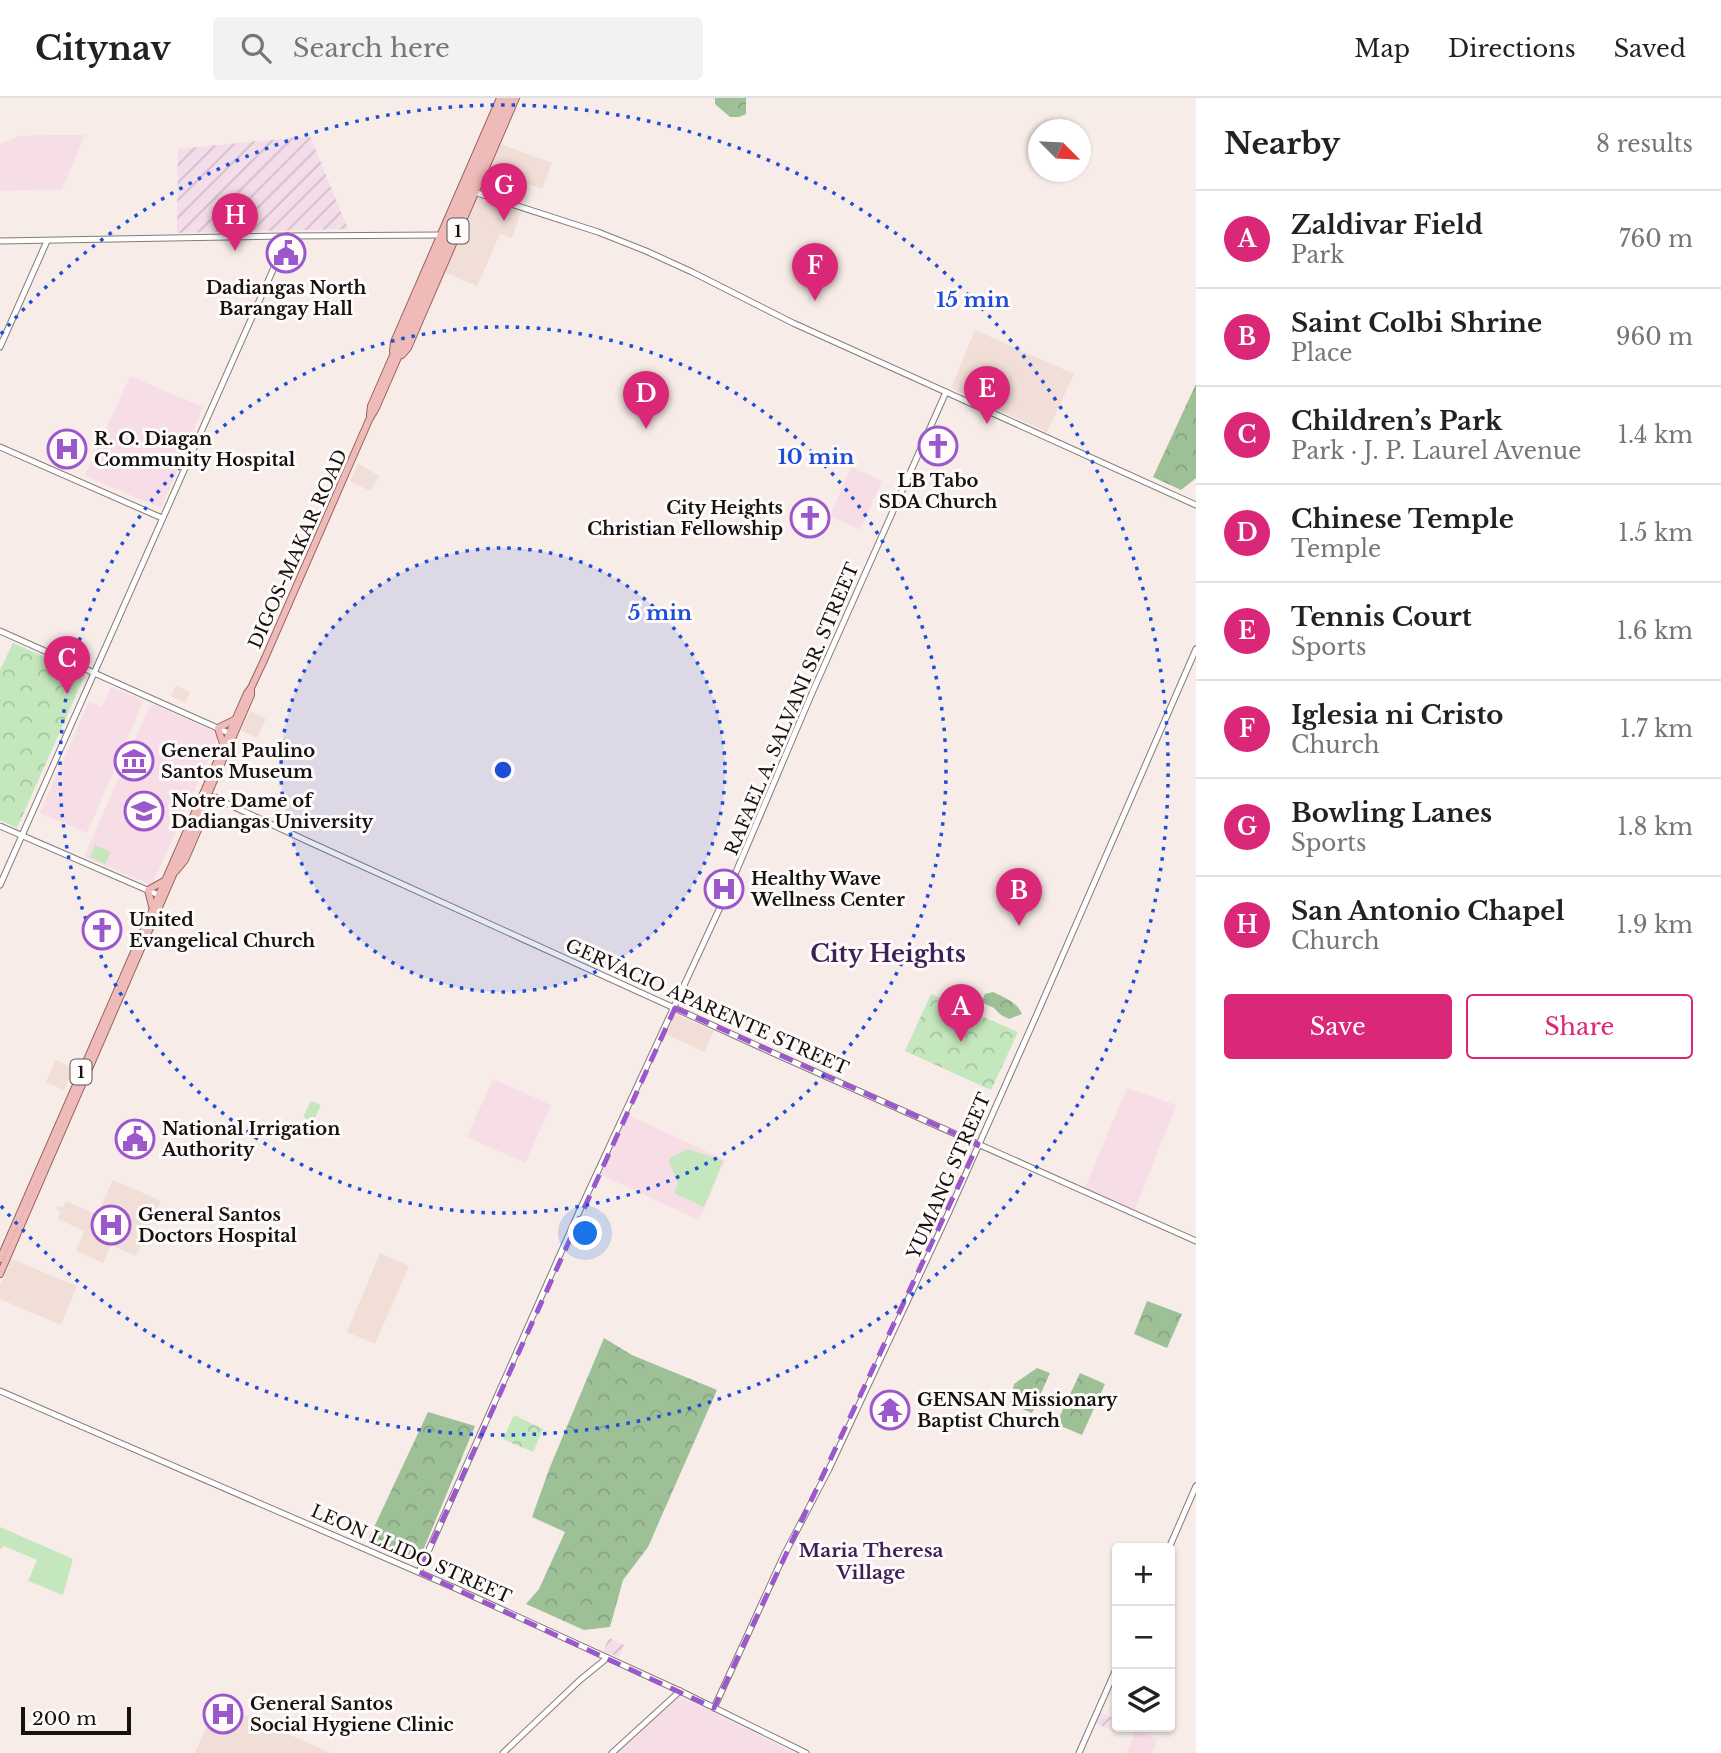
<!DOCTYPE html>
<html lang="en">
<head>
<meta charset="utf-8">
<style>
	body { margin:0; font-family:"Libre Baskerville",serif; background:#f2f2f2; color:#222 }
	.controls { position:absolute; right:21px; bottom:21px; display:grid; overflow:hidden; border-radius:7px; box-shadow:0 2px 5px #0004 }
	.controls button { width:63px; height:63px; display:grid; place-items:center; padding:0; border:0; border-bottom:2px solid #e0e0e0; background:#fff; color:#222; font:35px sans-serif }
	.compass { position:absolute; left:1028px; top:21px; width:63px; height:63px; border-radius:50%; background:#fff; box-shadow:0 2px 5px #0004; rotate:114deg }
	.scale { position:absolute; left:21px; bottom:18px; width:110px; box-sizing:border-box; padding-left:7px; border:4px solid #151210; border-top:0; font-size:19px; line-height:24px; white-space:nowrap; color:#151210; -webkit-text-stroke:5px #fefbfa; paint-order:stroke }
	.you { position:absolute; left:586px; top:1136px; width:24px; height:24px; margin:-18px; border:5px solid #fff; border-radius:50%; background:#1a73e8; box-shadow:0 0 0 10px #1a73e833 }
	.badge { display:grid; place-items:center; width:46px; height:46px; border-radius:50%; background:#db2777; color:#fff; font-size:23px; font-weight:700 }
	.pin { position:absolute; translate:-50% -58px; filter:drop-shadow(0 2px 4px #0008) }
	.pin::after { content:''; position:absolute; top:37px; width:24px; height:21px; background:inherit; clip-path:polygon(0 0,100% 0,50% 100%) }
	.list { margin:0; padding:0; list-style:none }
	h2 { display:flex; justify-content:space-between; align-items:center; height:91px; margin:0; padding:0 28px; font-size:30px }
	h2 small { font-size:23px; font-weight:400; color:#767676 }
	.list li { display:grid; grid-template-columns:46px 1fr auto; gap:21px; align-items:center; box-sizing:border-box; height:98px; padding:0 28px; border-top:2px solid #e0e0e0 }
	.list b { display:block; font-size:26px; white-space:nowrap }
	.list p { margin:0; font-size:23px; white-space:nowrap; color:#767676 }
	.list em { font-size:23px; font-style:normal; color:#767676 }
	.actions { display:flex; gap:14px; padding:21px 28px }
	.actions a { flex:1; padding:16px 0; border:2px solid #db2777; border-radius:7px; text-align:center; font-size:24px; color:#db2777 }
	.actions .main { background:#db2777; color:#fff }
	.icon { flex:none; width:38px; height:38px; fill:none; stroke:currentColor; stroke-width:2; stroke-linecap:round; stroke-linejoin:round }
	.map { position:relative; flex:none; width:1196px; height:1655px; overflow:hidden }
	header { display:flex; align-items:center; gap:42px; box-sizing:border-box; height:98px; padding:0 35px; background:#fff; border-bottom:2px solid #e0e0e0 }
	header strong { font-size:33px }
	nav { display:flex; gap:38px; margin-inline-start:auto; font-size:24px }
	.search { width:490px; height:63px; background:#f2f2f2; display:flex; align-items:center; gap:18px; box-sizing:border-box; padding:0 24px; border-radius:7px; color:#767676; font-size:26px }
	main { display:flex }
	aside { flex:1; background:#fff }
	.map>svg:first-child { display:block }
	.built { fill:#f1ded7 }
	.industrial { fill:url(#industrial-furrows) }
	.education { fill:#f6dde6 }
	.grass { fill:#c4e7bd }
	.forest { fill:url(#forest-crowns) }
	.park { fill:url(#park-crowns) }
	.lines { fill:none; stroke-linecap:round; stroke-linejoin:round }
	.secondary-casing { stroke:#857b77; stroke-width:7 }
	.primary-casing { stroke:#9a625e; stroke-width:8 }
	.secondary { stroke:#fff; stroke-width:5 }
	.primary { stroke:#eebbb8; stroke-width:6 }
	.marked { fill:none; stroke:#9b58cd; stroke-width:5; stroke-dasharray:14 9; stroke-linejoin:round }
	.ring { fill:none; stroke:#1d4ed8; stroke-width:3.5; stroke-dasharray:3.5 7 }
	.labels { text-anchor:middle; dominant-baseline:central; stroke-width:6; stroke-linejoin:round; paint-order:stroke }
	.shield { fill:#fefbfa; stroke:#5b5856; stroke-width:2 }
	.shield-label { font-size:16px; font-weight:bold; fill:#151210 }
	.poi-label { font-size:18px; font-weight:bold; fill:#151210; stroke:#fefbfa; text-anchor:start }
	.street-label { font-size:18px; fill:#151210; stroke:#fefbfa }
	.neighbourhood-label { font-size:19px; font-weight:bold; fill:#401f57; stroke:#fefbfa }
	.district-label { font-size:24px; font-weight:bold; fill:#401f57; stroke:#fefbfa }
	.centre { fill:#1d4ed8; stroke:#fefbfa; stroke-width:3.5 }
	.ring-label { font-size:21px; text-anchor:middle; font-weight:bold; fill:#1d4ed8; stroke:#fefbfa; stroke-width:6; stroke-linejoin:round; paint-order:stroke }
</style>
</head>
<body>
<header>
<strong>Citynav</strong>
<div class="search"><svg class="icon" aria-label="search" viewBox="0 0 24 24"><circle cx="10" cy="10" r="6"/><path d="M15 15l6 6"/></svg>Search here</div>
<nav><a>Map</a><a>Directions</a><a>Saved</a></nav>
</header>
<main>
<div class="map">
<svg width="1196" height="1655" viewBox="0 0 1196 1655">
	<defs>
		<pattern id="industrial-furrows" width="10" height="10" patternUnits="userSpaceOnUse" patternTransform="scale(1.75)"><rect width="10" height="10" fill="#f4ddea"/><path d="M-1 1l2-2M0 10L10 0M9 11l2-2" fill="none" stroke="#d0bdc8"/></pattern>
		<pattern id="forest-crowns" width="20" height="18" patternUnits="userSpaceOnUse" patternTransform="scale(1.75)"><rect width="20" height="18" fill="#9ec097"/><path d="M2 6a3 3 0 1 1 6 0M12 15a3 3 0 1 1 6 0" fill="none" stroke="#87a481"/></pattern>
		<pattern id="park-crowns" width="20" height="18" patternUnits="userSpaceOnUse" patternTransform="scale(1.75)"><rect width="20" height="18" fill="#c4e7bd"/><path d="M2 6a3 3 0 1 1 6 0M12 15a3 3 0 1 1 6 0" fill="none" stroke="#a8c5a1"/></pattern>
	</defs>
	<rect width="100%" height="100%" fill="#f7ece8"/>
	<g class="built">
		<polygon points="498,45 552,65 542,91 520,83 512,104 478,93"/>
		<polygon points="476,99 521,114 512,140 500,136 477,188 444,174"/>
		<polygon points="975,232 1074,276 1047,334 953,291 952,288"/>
		<polygon points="62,340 75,346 68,363 60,360 63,352 58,350"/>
		<polygon points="358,365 379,378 370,393 350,383"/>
		<polygon points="176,587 190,594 185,605 171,598"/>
		<polygon points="250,613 266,621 257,640 241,633"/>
		<polygon points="675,916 714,933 704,954 666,936"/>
		<polygon points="56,962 73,970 64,992 46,984"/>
		<polygon points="113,1082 161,1103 136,1158 111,1147 103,1165 76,1153 84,1133 58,1121 61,1114 57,1111 58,1108 63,1109 66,1103 97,1117"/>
		<polygon points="380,1155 409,1168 375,1246 347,1234"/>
		<polygon points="12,1161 77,1188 61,1227 0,1201 0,1188"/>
		<polygon points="217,1605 218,1605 331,1655 195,1655"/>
	</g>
	<g class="industrial">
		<polygon points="310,38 348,131 177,135 178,51"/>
		<polygon points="609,1540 624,1547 619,1559 603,1553"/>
		<polygon points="1100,1614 1117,1622 1118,1629 1116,1634 1095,1625"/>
	</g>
	<g class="education">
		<polygon points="45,37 85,37 62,91 0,93 0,46 20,38"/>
		<polygon points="130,278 203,309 161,410 85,378"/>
		<polygon points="851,369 882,383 860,432 830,418"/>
		<polygon points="111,589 142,602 143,604 87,735 40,715 89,604 102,609"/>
		<polygon points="150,607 155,607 218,635 219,637 152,787 85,759 85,757"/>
		<polygon points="493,981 551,1007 525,1065 467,1039"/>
		<polygon points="1127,990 1176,1007 1134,1114 1084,1092"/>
		<polygon points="628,1017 725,1062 699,1122 601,1077"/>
		<polygon points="677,1597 739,1627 794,1655 616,1655"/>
		<polygon points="1135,1633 1157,1641 1152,1655 1127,1655"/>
	</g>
	<g class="grass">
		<polygon points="95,747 111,754 105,766 90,759"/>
		<polygon points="688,1051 723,1063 704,1109 674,1095 678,1086 669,1064 670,1060"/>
		<polygon points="0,1429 73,1461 63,1497 28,1483 37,1462 4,1448 0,1451"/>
	</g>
	<g class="forest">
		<polygon points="715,0 746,0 746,16 739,19 730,19 715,6"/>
		<polygon points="1196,286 1196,380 1181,392 1153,379"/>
		<path d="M993 894C1005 900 1016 903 1022 916L1009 921 1001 917 994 910 981 904 985 896Z"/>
		<polygon points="1147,1203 1182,1216 1167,1250 1134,1236"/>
		<polygon points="604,1240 632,1257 717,1292 648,1449 623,1482 610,1529 584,1532 526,1506 539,1491 565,1434 532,1419 550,1369"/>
		<polygon points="1037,1270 1050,1275 1032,1315 1010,1306 1014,1286"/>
		<polygon points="1080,1275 1105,1286 1082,1337 1056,1326"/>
		<polygon points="428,1314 475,1328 419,1462 368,1442"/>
	</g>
	<g class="park">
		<polygon points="13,545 85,577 17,730 0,722 0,572"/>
		<polygon points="931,896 1018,934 991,992 905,953"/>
		<polygon points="311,1003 321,1007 313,1024 303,1019"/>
		<polygon points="514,1317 543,1331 533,1354 503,1341"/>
	</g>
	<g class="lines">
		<defs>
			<g id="secondary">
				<polyline points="474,94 598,134 646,153 692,174 793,225 1196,407"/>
				<polyline points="0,143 288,138 441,137"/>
				<polyline points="0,249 47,143"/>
				<polyline points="0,349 162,420"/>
				<polyline points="0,533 231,636"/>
				<polyline points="213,699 305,742 771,954 1196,1143"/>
				<polyline points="0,728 161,798"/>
				<polyline points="0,787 288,138"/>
				<polyline points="0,1293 455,1490 680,1593 806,1655"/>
				<polyline points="1169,1450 1196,1388"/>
				<polyline points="419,1474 578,1116 730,788 812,595 946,294"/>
				<polyline points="714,1610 784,1457 829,1371 948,1116 1037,916 1196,551"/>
				<polyline points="503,1655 580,1582 607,1560"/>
				<polyline points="612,1655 680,1593"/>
				<polyline points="1079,1655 1117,1569"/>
			</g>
			<g id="primary">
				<polyline points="393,253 394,244 500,0"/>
				<polyline points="402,257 408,250 516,0"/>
				<polyline points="370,317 371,308 505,0"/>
				<polyline points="224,649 218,630 234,622"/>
				<polyline points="176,773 185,762 210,704 216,700"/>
				<polyline points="152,808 148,792 164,783"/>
				<polyline points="0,1161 247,595 251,590 265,560 369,322 376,310 511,0"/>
				<polyline points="0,1176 251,597 251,590"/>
			</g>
		</defs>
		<use href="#secondary" class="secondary-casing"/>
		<use href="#primary" class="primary-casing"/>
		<use href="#secondary" class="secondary"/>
		<use href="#primary" class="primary"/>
	</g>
	<path class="marked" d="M675 910 978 1046 714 1610 419 1474Z"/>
	<circle cx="503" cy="672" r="222" fill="#1d4ed8" fill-opacity=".12"/>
	<g class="ring">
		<circle cx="503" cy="672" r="222"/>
		<circle cx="503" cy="672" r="443"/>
		<path d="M1 236A665 665 0 1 1 1 1108"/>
	</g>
	<defs>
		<symbol id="civic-ring" viewBox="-11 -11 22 22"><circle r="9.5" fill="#fefbfa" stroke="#9b58cd" stroke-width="1.5"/><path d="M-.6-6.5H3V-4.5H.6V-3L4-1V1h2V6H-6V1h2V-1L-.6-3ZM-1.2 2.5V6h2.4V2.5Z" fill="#9b58cd"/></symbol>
		<symbol id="church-ring" viewBox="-11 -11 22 22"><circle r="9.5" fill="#fefbfa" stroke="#9b58cd" stroke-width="1.5"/><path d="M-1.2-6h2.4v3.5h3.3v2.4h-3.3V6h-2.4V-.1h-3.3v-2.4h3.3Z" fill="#9b58cd"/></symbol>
		<symbol id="hospital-ring" viewBox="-11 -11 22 22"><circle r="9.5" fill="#fefbfa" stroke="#9b58cd" stroke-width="1.5"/><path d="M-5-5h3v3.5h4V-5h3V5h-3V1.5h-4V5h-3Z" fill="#9b58cd"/></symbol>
		<symbol id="museum-ring" viewBox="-11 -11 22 22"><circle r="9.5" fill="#fefbfa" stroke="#9b58cd" stroke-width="1.5"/><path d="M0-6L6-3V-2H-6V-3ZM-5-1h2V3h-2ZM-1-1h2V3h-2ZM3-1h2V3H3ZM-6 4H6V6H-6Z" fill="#9b58cd"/></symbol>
		<symbol id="university-ring" viewBox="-11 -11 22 22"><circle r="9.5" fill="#fefbfa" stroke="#9b58cd" stroke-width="1.5"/><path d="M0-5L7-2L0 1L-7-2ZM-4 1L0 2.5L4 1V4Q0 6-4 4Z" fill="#9b58cd"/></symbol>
		<symbol id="temple-ring" viewBox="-11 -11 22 22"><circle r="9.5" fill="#fefbfa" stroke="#9b58cd" stroke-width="1.5"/><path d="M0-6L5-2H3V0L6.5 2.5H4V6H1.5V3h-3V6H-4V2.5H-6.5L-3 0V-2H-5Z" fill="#9b58cd"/></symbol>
	</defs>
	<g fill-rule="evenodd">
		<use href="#civic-ring" x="264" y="133" width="44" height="44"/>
		<use href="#church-ring" x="916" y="326" width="44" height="44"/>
		<use href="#hospital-ring" x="45" y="329" width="44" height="44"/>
		<use href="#church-ring" x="788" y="398" width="44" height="44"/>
		<use href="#museum-ring" x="112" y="641" width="44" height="44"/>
		<use href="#university-ring" x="122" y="691" width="44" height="44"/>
		<use href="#hospital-ring" x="702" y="769" width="44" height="44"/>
		<use href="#church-ring" x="80" y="810" width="44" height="44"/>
		<use href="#civic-ring" x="113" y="1019" width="44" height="44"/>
		<use href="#hospital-ring" x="89" y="1105" width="44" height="44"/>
		<use href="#temple-ring" x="868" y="1290" width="44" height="44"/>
		<use href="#hospital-ring" x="201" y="1594" width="44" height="44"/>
	</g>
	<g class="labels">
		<g class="shield">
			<rect x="447.5" y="120.5" width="21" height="25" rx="5"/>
			<rect x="70.5" y="961.5" width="21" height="25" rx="5"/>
		</g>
		<g class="shield-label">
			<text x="458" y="133">1</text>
			<text x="81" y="974">1</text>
		</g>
		<g class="poi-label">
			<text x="286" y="190" text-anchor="middle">Dadiangas North<tspan x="286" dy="21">Barangay Hall</tspan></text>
			<text x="94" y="341">R. O. Diagan<tspan x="94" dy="21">Community Hospital</tspan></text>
			<text x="938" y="383" text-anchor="middle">LB Tabo<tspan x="938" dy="21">SDA Church</tspan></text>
			<text x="783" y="410" text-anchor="end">City Heights<tspan x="783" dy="21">Christian Fellowship</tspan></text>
			<text x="161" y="653">General Paulino<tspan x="161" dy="21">Santos Museum</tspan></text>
			<text x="171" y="703">Notre Dame of<tspan x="171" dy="21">Dadiangas University</tspan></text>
			<text x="751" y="781">Healthy Wave<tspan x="751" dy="21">Wellness Center</tspan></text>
			<text x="129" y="822">United<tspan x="129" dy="21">Evangelical Church</tspan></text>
			<text x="162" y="1031">National Irrigation<tspan x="162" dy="21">Authority</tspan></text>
			<text x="138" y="1117">General Santos<tspan x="138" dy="21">Doctors Hospital</tspan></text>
			<text x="917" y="1302">GENSAN Missionary<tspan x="917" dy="21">Baptist Church</tspan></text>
			<text x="250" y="1606">General Santos<tspan x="250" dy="21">Social Hygiene Clinic</tspan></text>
		</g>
		<g class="street-label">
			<text transform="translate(298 451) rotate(-66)">DIGOS-MAKAR ROAD</text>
			<text transform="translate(792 611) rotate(-67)">RAFAEL A. SALVANI SR. STREET</text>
			<text transform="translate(707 909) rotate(24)">GERVACIO APARENTE STREET</text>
			<text transform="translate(949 1078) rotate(-66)">YUMANG STREET</text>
			<text transform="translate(411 1456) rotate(24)">LEON LLIDO STREET</text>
		</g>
		<g class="neighbourhood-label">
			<text x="871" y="1452">Maria Theresa<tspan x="871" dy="22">Village</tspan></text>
		</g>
		<g class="district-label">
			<text x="888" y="855">City Heights</text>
		</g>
	</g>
	<circle cx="503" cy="672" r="10" class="centre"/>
	<g class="ring-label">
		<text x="973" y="209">15 min</text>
		<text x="816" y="366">10 min</text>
		<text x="660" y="522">5 min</text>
	</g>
</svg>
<div class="controls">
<button>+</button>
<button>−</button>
<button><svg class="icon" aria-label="layers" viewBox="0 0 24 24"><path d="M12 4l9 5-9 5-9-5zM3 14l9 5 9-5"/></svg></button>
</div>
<svg class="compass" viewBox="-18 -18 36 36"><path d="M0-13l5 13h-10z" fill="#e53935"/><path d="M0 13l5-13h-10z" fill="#767676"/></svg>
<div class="scale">200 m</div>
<div class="you"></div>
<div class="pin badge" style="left:961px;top:944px">A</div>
<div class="pin badge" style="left:1019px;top:828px">B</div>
<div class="pin badge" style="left:67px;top:596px">C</div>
<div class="pin badge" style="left:646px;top:331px">D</div>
<div class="pin badge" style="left:987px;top:326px">E</div>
<div class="pin badge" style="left:815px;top:203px">F</div>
<div class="pin badge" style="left:504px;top:123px">G</div>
<div class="pin badge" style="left:235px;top:153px">H</div>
</div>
<aside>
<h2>Nearby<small>8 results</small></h2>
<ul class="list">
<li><span class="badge">A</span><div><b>Zaldivar Field</b><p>Park</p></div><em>760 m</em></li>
<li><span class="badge">B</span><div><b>Saint Colbi Shrine</b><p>Place</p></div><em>960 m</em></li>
<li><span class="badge">C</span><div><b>Children’s Park</b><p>Park · J. P. Laurel Avenue</p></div><em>1.4 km</em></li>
<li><span class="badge">D</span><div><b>Chinese Temple</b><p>Temple</p></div><em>1.5 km</em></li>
<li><span class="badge">E</span><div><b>Tennis Court</b><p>Sports</p></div><em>1.6 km</em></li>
<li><span class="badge">F</span><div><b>Iglesia ni Cristo</b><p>Church</p></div><em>1.7 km</em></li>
<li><span class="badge">G</span><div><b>Bowling Lanes</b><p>Sports</p></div><em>1.8 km</em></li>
<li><span class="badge">H</span><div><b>San Antonio Chapel</b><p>Church</p></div><em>1.9 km</em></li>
</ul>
<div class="actions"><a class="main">Save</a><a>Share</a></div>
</aside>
</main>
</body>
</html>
